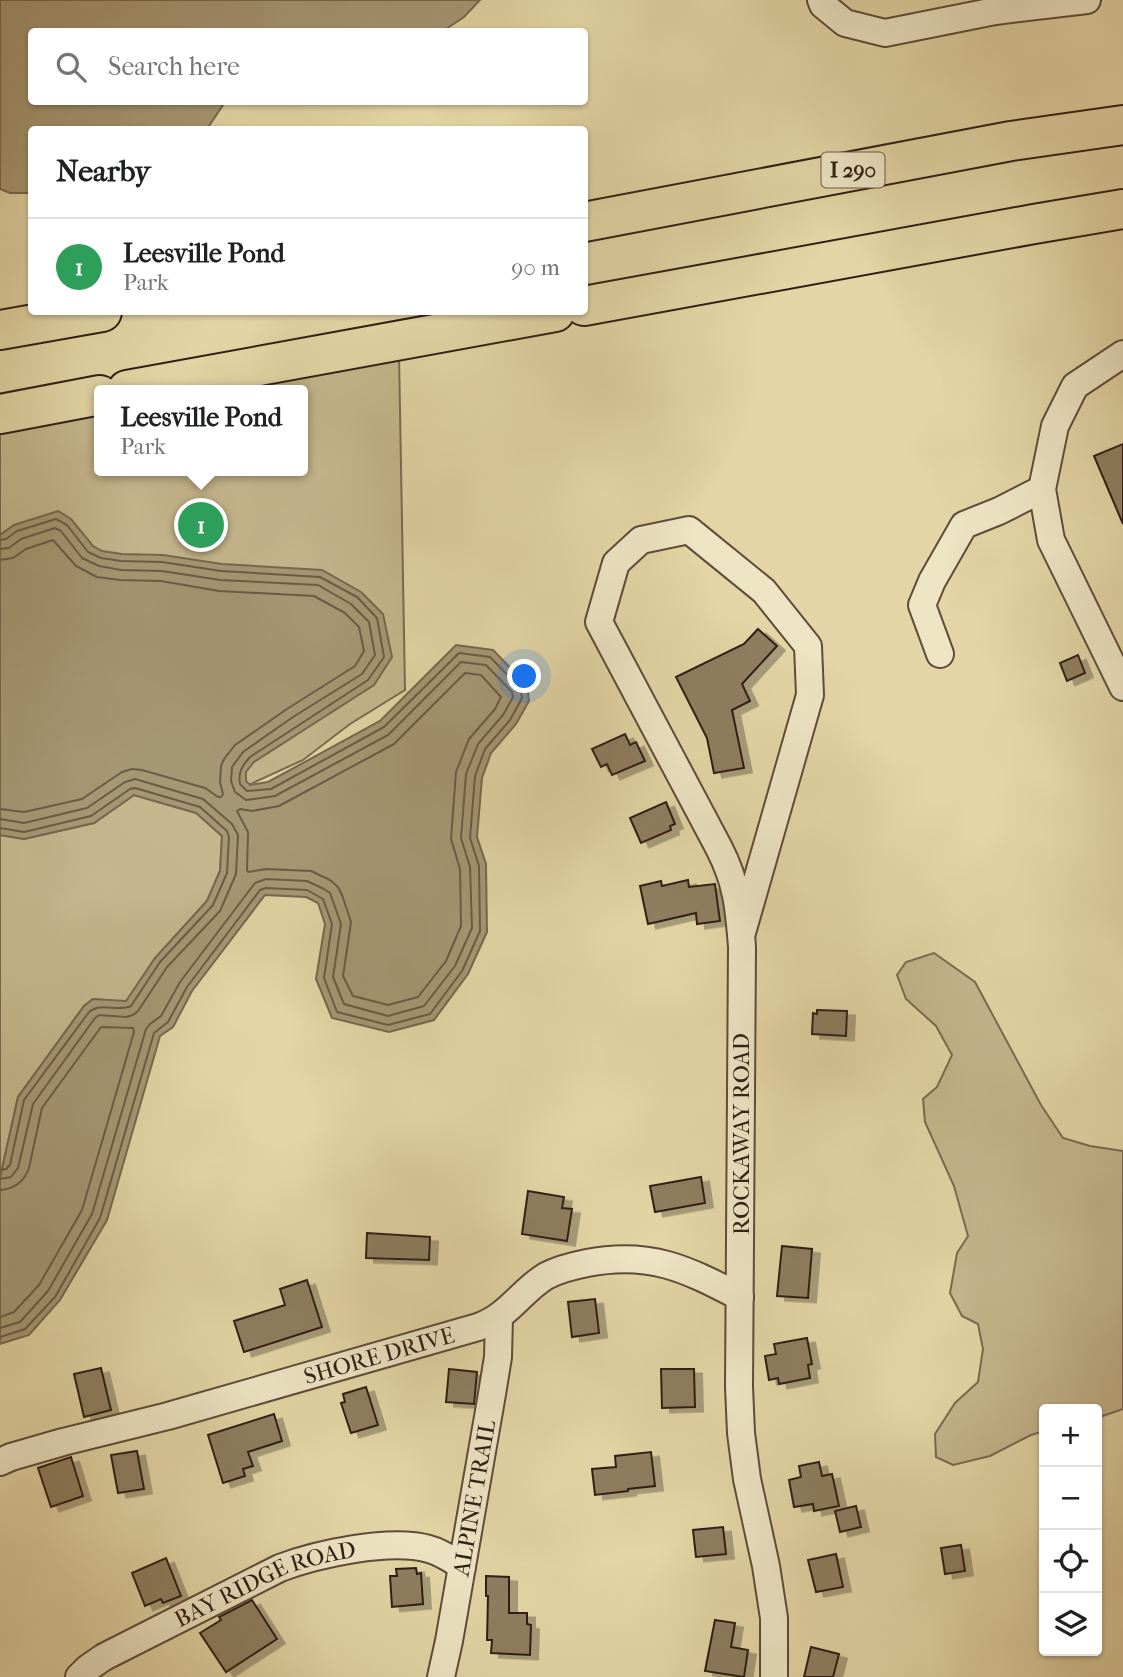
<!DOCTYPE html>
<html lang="en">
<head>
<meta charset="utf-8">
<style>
	body { margin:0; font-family:"IM FELL French Canon",serif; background:#f2f2f2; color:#202124 }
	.controls { position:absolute; right:21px; bottom:21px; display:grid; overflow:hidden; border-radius:7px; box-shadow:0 2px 5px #0004 }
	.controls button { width:63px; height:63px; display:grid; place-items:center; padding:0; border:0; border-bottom:2px solid #e0e0e0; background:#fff; color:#202124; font:35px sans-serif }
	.you { position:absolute; left:525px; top:677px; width:24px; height:24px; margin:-18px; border:5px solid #fff; border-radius:50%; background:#1a73e8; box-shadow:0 0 0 10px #1a73e833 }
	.badge { display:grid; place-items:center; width:46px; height:46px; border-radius:50%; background:#b45309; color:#fff; font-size:23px; font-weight:700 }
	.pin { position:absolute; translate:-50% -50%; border:4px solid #fff; box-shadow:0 2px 7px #0006 }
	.popup { position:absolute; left:94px; top:385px; width:214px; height:91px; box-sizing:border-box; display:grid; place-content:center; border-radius:7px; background:#fff; filter:drop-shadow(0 2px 5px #0005); font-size:23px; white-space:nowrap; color:#757577 }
	.popup b { font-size:26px; color:#202124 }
	.popup::after { content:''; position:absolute; left:50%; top:100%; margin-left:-14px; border:14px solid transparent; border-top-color:#fff }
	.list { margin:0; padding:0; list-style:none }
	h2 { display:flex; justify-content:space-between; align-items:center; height:91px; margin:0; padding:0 28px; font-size:30px }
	h2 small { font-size:23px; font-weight:400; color:#757577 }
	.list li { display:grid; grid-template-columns:46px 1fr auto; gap:21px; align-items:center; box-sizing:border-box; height:98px; padding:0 28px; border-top:2px solid #e0e0e0 }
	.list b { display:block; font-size:26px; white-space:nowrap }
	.list p { margin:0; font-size:23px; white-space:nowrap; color:#757577 }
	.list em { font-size:23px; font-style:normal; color:#757577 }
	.icon { flex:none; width:38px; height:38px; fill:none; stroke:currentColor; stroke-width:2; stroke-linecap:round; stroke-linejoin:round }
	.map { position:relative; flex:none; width:1123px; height:1677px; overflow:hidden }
	.search { position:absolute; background:#fff; box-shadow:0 2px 5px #0004; left:28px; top:28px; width:560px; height:77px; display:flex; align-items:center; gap:18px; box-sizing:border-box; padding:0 24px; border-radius:7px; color:#757577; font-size:26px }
	.panel { position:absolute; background:#fff; box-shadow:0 2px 5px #0004; left:28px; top:126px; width:560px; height:189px; border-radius:7px }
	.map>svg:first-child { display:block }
	.green { fill:#c5b68d; stroke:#7b6a52; stroke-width:2 }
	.water { fill:#a69774; stroke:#77674e; stroke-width:2 }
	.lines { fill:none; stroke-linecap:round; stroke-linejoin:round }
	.shore { stroke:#6c5b45; stroke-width:2 }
	.building { fill:#8e7e60; stroke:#311f16; stroke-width:2; filter:url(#shadow) }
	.minor-casing { stroke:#5e4c3a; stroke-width:30 }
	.highway-casing { stroke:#311f16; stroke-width:42 }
	.minor { stroke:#ede4c4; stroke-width:26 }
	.highway { stroke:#e3d5a5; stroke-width:38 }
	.labels { text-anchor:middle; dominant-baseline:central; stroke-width:5; stroke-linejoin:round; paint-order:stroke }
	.shield { fill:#ede4c4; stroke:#695a4a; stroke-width:2 }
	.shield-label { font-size:21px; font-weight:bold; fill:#311f16 }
	.street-label { font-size:23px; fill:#311f16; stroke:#ede4c4 }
</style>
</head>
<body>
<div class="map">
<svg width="1123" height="1677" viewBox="0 0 1123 1677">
	<defs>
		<filter id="shadow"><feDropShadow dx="8" dy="4.5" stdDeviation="0" flood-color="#0004"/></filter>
	</defs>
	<rect width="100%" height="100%" fill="#e3d5a5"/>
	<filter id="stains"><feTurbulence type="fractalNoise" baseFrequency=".00286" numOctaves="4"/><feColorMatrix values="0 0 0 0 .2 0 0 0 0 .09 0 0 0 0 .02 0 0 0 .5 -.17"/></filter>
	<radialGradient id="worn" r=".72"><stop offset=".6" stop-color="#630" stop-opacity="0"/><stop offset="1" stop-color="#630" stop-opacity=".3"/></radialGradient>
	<g class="green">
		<polygon points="399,354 405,690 350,724 303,760 231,793 0,623 0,432 99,411 100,471 302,471 302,390 201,390"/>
		<polygon points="134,795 197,813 222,836 220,871 207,901 155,958 126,1002 93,999 84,1006 18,1097 0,1178 0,835 24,839 94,823"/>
		<polygon points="934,953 975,982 1041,1105 1063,1138 1090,1146 1123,1151 1123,1409 1097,1418 1097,1409 1044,1409 1044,1431 1031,1435 990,1456 953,1465 936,1457 935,1434 955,1403 978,1382 983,1349 978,1324 962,1316 950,1293 957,1253 968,1236 954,1186 925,1122 923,1099 937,1087 952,1055 936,1026 906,999 897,975 906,962"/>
	</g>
	<g class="water">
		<polygon points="0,0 480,0 464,17 443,31 32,32 32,102 225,102 207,129 32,130 31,193 10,193 0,189"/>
		<polygon points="58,511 71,519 93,546 102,551 122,554 163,555 222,564 322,570 361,592 383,614 392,657 374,685 254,762 246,772 246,781 250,785 268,782 380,721 456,645 493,650 527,685 529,701 516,724 491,753 482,778 477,837 486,864 487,932 468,974 434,1020 389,1032 332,1018 316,979 325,924 318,903 306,897 265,895 192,991 173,1027 160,1036 107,1220 60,1300 29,1335 0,1344 0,1178 18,1097 84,1006 93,999 126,1001 155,958 207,901 220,871 222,836 196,813 134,795 94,823 24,839 0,835 0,535 14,525"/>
	</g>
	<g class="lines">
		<g class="shore">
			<path d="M0 540 6 539 17 531 56 519 67 525 88 552 101 558 121 561 162 562 221 571 320 577 357 597 377 618 384 657 368 680 250 757C242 766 238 772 240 784L247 791 271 789 384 727 459 653 490 657 520 688 522 698 510 720 485 749 475 776 470 838 479 866 480 931 462 971 430 1014 388 1025 337 1012 324 978 332 924 323 899 307 890 266 888 260 890 187 987 168 1022 154 1033 100 1218 55 1297 25 1329 0 1337"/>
			<polyline points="0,549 9,548 21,539 55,528 61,531 82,558 99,566 121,570 162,571 220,580 318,585 351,604 369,622 375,655 362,674 293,717 243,752 232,767 231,781 235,792 246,800 275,796 388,735 461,662 486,665 512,692 513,697 503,715 478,744 466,774 461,838 470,867 472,928 455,966 424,1006 388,1016 344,1004 333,977 341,924 330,893 324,889 307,881 266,879 255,883 180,982 161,1016 150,1024 146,1029 92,1214 48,1291 20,1322 0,1328"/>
			<polyline points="0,560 13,558 26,549 53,540 76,566 97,577 120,580 161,581 219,591 314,596 345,613 359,627 364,651 355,666 287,709 235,745 224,759 221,766 220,782 223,794 221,797 218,797 205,788 142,770 132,769 122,772 82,799 24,812 0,809"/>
			<polygon points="465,673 481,675 501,697 495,709 469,739 456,772 451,839 460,869 461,926 446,961 418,997 388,1005 353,996 343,976 351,922 342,895 338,887 330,880 311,871 266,869 248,872 247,870 248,832 237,811 240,809 252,811 279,806 394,744"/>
			<polyline points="0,819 24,823 87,808 125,782 135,779 203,799 232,824 238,835 236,874 220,911 167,967 138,1011 133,1015 126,1017 99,1015 95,1018 33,1104 18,1168 11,1177 0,1179"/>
			<path d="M0 828 24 832 91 816 130 789 135 788 200 807 227 831 229 837 227 873 213 905 160 962 131 1006C117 1012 101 1002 89 1012L24 1100 10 1165 6 1169 0 1170"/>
			<path d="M0 1190C15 1189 24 1182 29 1168L42 1108 101 1027 133 1028 134 1032 82 1210 39 1285 14 1312 0 1317"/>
		</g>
	</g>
	<g class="building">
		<polygon points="1123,444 1123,524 1094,456"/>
		<polygon points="758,629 777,646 742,684 750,701 732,710 744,768 714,773 707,738 676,677 744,644"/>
		<polygon points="1078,655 1085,673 1067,681 1060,663"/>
		<polygon points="625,734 630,745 636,742 645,761 612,775 607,764 601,767 592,749"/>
		<polygon points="666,802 675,824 670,826 671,830 641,843 630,818"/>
		<polygon points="688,880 689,887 715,884 720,921 697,924 696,913 648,924 640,886 661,881 662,886"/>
		<polygon points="817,1010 847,1011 846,1036 812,1034 813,1013 817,1014"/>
		<polygon points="701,1177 705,1203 655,1212 650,1186"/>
		<polygon points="528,1191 564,1197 562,1208 572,1209 567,1241 522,1234"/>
		<polygon points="367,1233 430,1237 429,1260 366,1258"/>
		<polygon points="782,1246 812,1249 808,1298 777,1296"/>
		<polygon points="307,1280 322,1327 244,1352 234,1321 285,1305 280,1289"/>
		<polygon points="595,1299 599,1333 572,1337 568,1302"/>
		<polygon points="807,1338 812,1364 808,1365 810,1378 779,1384 778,1378 769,1380 765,1356 776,1354 774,1344"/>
		<polygon points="101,1368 111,1410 84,1417 74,1374"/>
		<polygon points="449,1369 477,1372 474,1404 446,1402"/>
		<polygon points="661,1369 694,1369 695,1407 662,1408"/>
		<polygon points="366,1387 378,1425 351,1433 341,1403 345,1402 343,1394"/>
		<polygon points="274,1414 282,1441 248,1452 253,1466 243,1469 245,1476 223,1483 208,1435"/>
		<polygon points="137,1451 144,1489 118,1493 111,1455"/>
		<polygon points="651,1452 655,1486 628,1489 628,1491 595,1495 592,1469 616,1467 615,1456"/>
		<polygon points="71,1457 83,1496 51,1507 38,1468"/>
		<polygon points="819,1462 822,1476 832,1474 839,1506 814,1511 813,1504 794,1507 789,1480 801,1477 799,1466"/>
		<polygon points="856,1506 861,1527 840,1532 835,1511"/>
		<polygon points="723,1527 726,1554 696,1557 693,1530"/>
		<polygon points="961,1545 965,1571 945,1574 941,1548"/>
		<polygon points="836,1554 843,1587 816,1592 808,1560"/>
		<polygon points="166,1558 181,1596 163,1603 161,1599 145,1606 132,1573"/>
		<polygon points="416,1568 417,1574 421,1573 423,1604 392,1607 390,1576 397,1576 396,1569"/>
		<polygon points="486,1576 509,1577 509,1613 527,1613 527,1624 531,1625 530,1655 491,1653 492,1640 487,1640 488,1596 486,1596"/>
		<polygon points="252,1600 277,1639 226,1672 200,1633 221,1620 219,1617"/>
		<polygon points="715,1620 735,1623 731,1647 748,1650 744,1677 705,1671"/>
		<polygon points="811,1647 839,1654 833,1677 804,1677"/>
	</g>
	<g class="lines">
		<defs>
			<g id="minor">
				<polyline points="821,0 823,5 845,23 885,33 995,11 1087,0"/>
				<polyline points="1123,354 1075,386 1055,426 1042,489 1051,540 1123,687"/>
				<polyline points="940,654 922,605 932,581 964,525 999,511 1042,489"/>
				<path d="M741 936 810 695 808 646 764 591 689 530 641 540 616 563 599 622 719 848C737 883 739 908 742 947L739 1387 741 1433 747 1479 766 1566 774 1618V1677"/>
				<path id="s1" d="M0 1462 11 1457 63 1442 168 1416 478 1327C509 1316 520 1292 546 1276 559 1269 572 1266 587 1263 649 1251 685 1268 740 1297"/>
				<path id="s2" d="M79 1677 88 1668 104 1657 280 1568C317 1554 390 1538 429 1549 441 1552 452 1560 462 1566"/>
				<path id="s3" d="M441 1677 449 1641 492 1394 498 1357 499 1317"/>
			</g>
			<g id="highway">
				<polyline points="584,222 1011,141 1123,125"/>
				<polyline points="584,306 1034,224 1123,209"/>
				<polyline points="0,330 102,312"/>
				<polyline points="127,390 555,312"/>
				<polyline points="0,414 100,395"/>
			</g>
		</defs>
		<use href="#minor" class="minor-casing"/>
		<use href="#highway" class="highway-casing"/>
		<use href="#minor" class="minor"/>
		<use href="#highway" class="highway"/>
	</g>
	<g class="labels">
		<rect class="shield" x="821.5" y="152.5" width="63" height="35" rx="5"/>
		<g class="shield-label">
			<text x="853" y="170">I 290</text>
		</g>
		<g class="street-label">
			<text transform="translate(741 1134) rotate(-90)">ROCKAWAY ROAD</text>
			<text stroke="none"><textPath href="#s1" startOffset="394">SHORE DRIVE</textPath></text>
			<text stroke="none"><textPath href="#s3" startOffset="182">ALPINE TRAIL</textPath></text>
			<text stroke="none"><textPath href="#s2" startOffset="210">BAY RIDGE ROAD</textPath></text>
		</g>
	</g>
	<rect width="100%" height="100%" filter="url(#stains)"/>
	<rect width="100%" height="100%" fill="url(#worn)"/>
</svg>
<div class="controls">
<button>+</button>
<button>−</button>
<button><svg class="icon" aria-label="locate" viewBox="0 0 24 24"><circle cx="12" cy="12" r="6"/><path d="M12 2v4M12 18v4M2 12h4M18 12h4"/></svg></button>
<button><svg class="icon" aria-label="layers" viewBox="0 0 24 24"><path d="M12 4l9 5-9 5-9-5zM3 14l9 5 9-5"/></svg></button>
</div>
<div class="you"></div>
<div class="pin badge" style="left:201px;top:525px;background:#2e9e5b">1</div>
<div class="popup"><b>Leesville Pond</b>Park</div>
<div class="search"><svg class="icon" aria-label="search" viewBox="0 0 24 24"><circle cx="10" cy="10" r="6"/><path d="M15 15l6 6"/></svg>Search here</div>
<section class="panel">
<h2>Nearby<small></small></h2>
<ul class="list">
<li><span class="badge" style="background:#2e9e5b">1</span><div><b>Leesville Pond</b><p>Park</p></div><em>90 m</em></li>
</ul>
</section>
</div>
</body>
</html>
